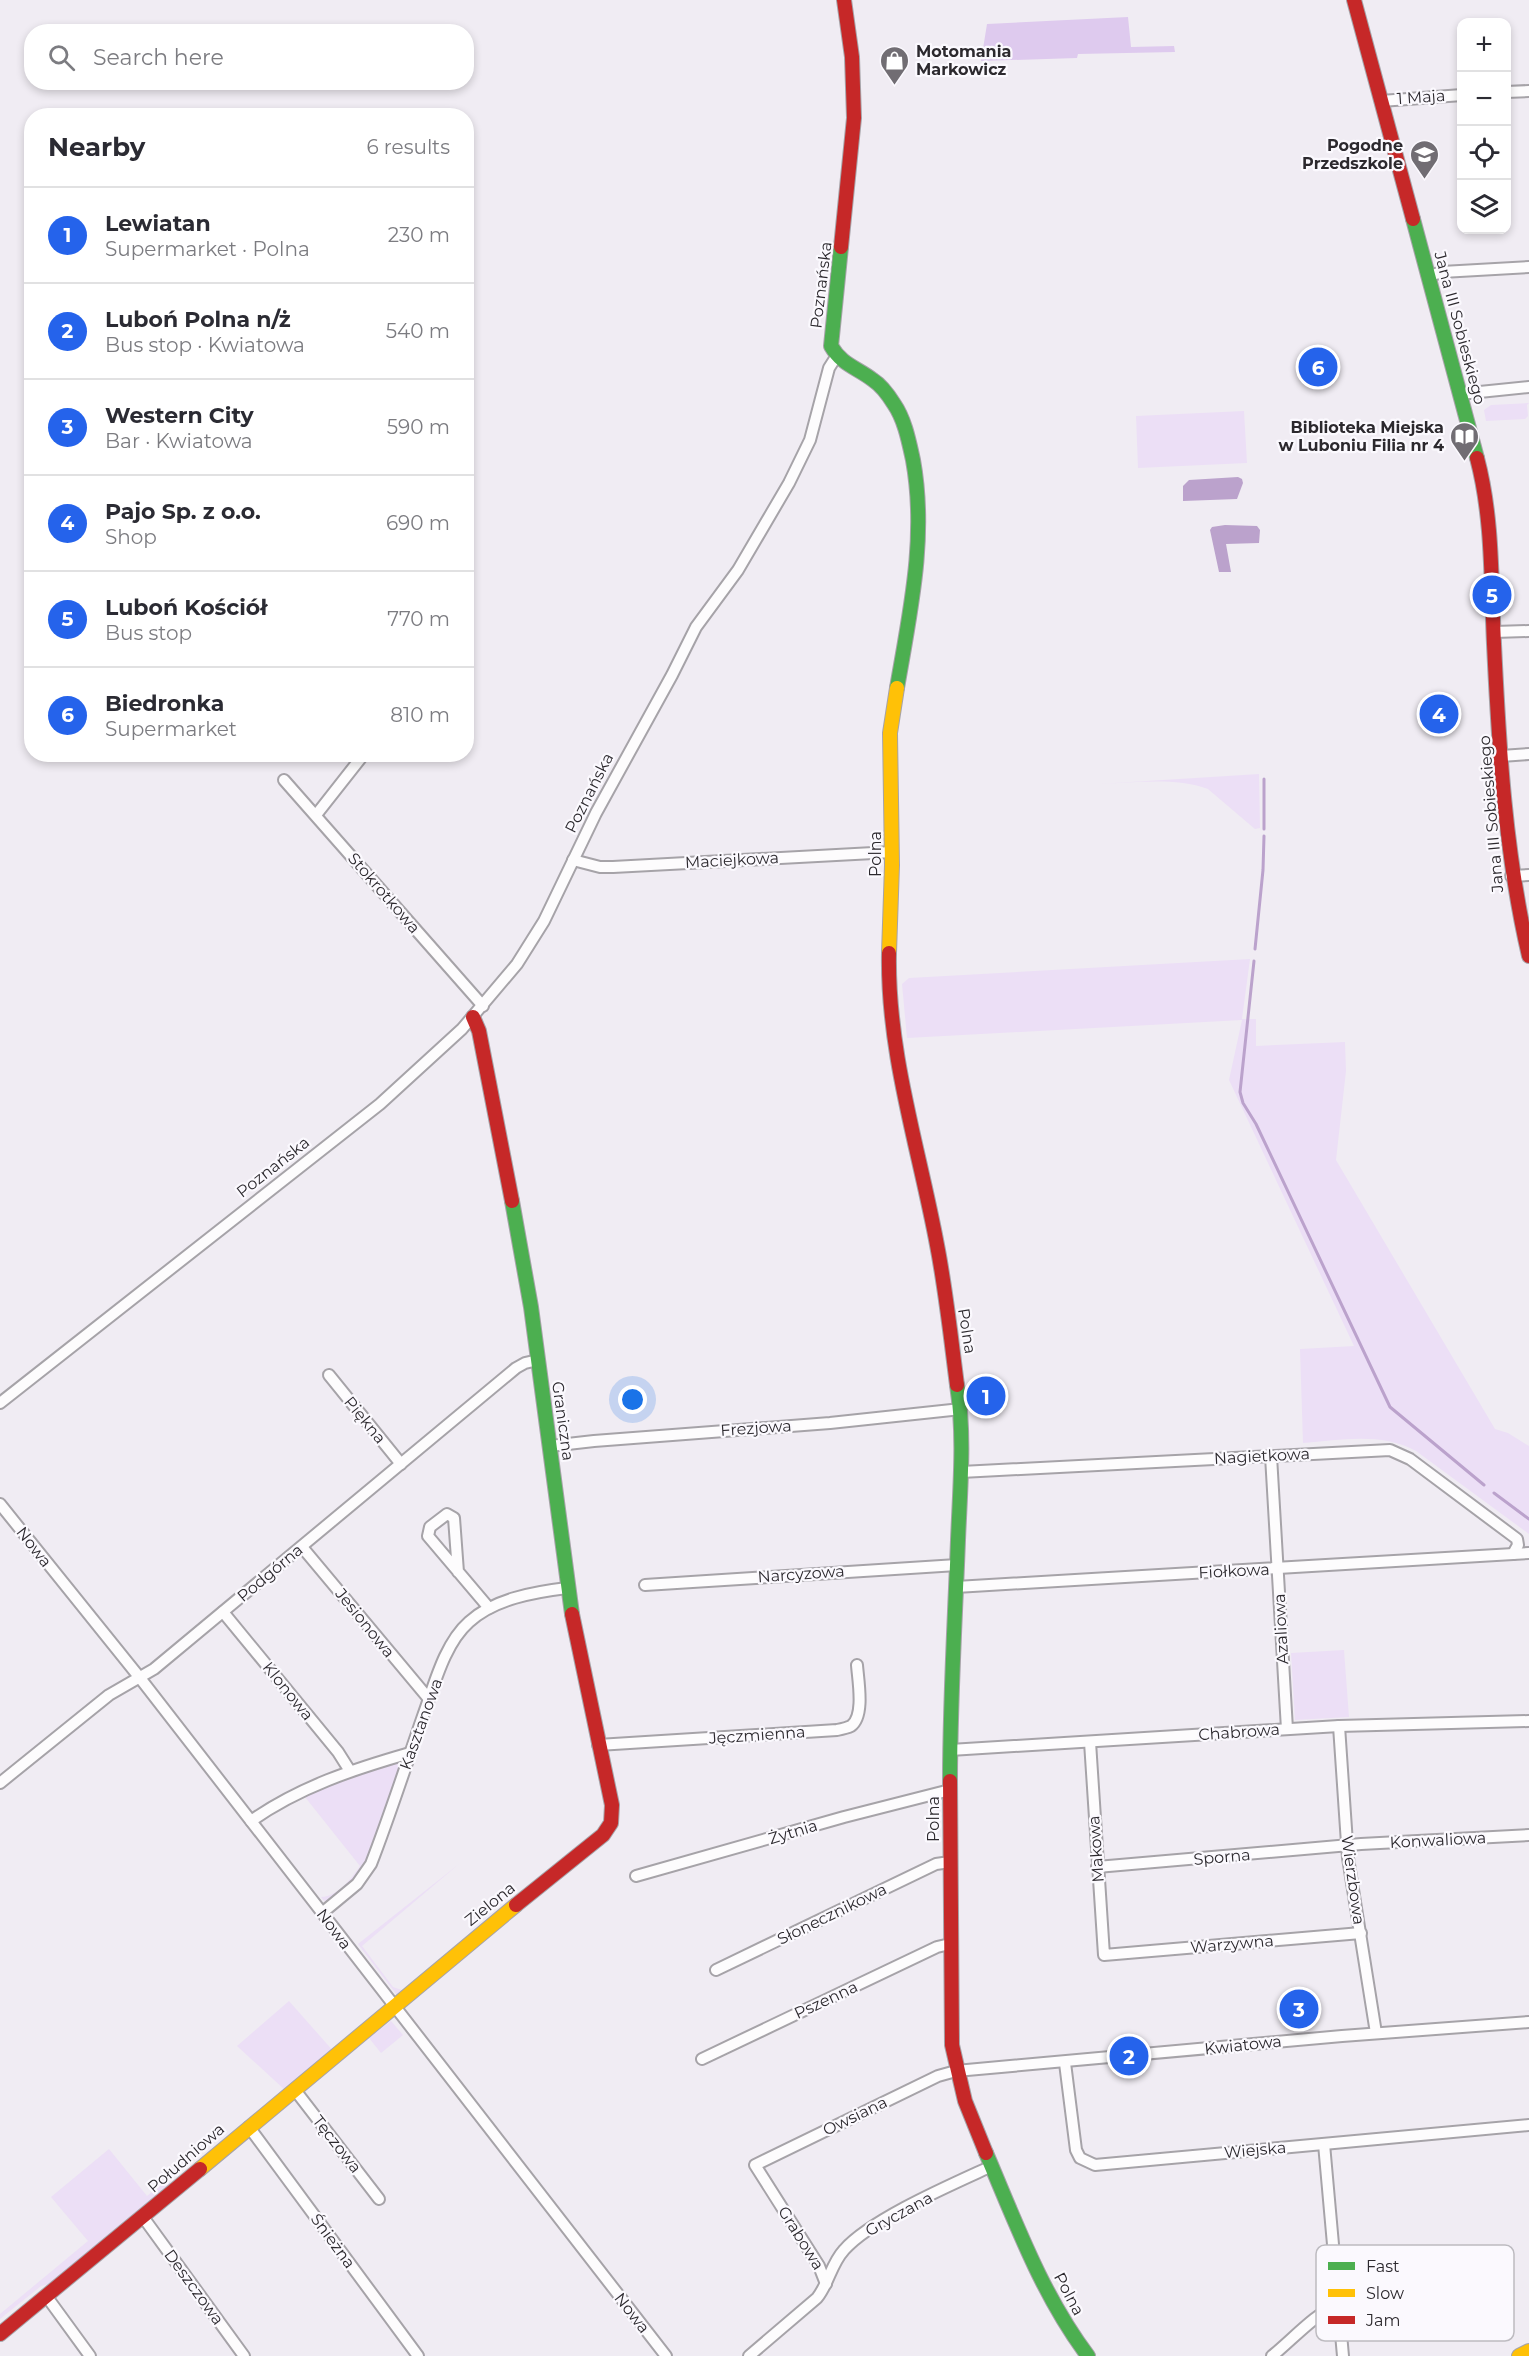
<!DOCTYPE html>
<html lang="en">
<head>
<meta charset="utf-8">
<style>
	body { margin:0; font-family:Montserrat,sans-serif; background:#f2f2f3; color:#2b2b33 }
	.controls { position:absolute; right:18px; top:18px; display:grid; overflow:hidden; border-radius:12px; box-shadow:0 3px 9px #0003 }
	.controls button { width:54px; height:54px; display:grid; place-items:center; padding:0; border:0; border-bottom:2px solid #e1e1e2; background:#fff; color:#2b2b33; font:30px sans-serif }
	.you { position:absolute; left:633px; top:1400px; width:21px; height:21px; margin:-15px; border:4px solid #fff; border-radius:50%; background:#1a73e8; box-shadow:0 0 0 9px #1a73e833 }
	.badge { display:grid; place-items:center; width:39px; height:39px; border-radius:50%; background:#2563eb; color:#fff; font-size:20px; font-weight:700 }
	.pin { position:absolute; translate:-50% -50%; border:3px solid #fff; box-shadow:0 2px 6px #0006 }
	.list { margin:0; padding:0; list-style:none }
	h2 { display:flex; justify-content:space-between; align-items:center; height:78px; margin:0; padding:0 24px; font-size:26px }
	h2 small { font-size:20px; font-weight:400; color:#7c7c81 }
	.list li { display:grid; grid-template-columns:39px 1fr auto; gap:18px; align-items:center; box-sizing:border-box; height:96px; padding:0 24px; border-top:2px solid #e1e1e2 }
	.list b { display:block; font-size:22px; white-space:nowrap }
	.list p { margin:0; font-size:20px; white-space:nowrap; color:#7c7c81 }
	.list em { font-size:20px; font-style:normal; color:#7c7c81 }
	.icon { flex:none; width:33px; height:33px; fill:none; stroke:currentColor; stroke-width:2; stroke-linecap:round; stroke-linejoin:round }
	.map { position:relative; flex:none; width:1529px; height:2356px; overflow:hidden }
	.search { position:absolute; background:#fff; box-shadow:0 3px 9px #0003; left:24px; top:24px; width:450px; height:66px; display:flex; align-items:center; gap:15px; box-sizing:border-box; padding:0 21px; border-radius:24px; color:#7c7c81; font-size:22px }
	.panel { position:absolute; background:#fff; box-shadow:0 3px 9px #0003; left:24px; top:108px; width:450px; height:654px; border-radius:24px }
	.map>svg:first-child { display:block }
	.green { fill:#ecdff6 }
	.forest { fill:#decaee }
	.water { fill:#bba2cc }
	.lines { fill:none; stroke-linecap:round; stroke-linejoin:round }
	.stream { stroke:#bba2cc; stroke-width:3 }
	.street-casing { stroke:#a6a3a8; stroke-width:14 }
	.fast-casing { stroke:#a6a3a8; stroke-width:16 }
	.slow-casing { stroke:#a6a3a8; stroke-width:16 }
	.jam-casing { stroke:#a6a3a8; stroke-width:16 }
	.street { stroke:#fdfcfd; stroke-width:10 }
	.fast { stroke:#4caf50; stroke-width:14 }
	.slow { stroke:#ffc107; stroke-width:14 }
	.jam { stroke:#c62828; stroke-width:14 }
	.labels { text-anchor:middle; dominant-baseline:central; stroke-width:4.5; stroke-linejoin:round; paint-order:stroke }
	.poi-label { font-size:16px; font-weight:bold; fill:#2c292e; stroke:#fbf9fe; text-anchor:end }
	.street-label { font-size:16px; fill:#2c292e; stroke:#fbf9fe }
	.key { fill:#fbf9fe; stroke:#bdbbc0; stroke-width:1.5 }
	.key-label { font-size:16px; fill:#2c292e }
</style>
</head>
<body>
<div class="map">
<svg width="1529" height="2356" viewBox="0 0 1529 2356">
	<rect width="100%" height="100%" fill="#f0ecf3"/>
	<g class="green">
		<polygon points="1529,403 1527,405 1528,416 1525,419 1486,421 1484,410 1491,405"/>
		<polygon points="1244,411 1247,463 1138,468 1136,416"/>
		<path d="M1259 774 1260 828 1255 829 1208 789C1175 777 1133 783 1099 784Z"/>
		<path d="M1250 959 1242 1019H1256V1046L1345 1042 1346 1071 1336 1160 1495 1429 1508 1433 1529 1446V1534L1416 1451C1381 1432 1341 1440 1303 1443L1300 1349 1354 1346 1229 1080 1242 1020 907 1038 902 984 909 978Z"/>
		<polygon points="1344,1650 1349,1717 1295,1720 1291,1653"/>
		<path d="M394 1762 399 1765 400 1770 367 1861 354 1880 330 1900 324 1901 321 1897C338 1896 351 1879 360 1866L305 1797 289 1802 345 1778Z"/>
		<polygon points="459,1864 362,1946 393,1987 402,1990 402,1993 397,1995 358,1944"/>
		<polygon points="289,2001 335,2053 286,2091 237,2046"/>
		<polygon points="391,2021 403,2035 381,2053 369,2038"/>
		<polygon points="109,2149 147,2196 167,2180 174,2187 83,2263 50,2284 41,2286 0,2319 0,2314 88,2241 51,2197"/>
	</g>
	<polygon class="forest" points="1128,17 1131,47 1174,46 1175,52 1078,54 1077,58 981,61 987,24"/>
	<g class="water">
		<polygon points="1238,477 1242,479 1243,483 1237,499 1183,501 1183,486 1189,480"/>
		<polygon points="1225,525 1257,526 1260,530 1259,543 1226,544 1231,572 1219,572 1210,530 1212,527"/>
	</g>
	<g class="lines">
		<g class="stream">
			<polyline points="1264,829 1264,779"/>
			<polyline points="1255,949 1263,870 1264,836"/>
			<polyline points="1254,961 1240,1092 1243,1103 1256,1124 1390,1407 1484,1485"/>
			<polyline points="1494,1493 1529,1519"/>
		</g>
		<defs>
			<g id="street">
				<polyline points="1506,92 1529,91"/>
				<polyline points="1381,101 1462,95"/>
				<polyline points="1429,276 1442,272 1529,267"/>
				<polyline points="1460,394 1529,387"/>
				<polyline points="1494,632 1529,631"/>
				<polyline points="1501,756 1529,754"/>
				<polyline points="284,780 483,1006"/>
				<polyline points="316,815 364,754"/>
				<polyline points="573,860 600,867 613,867 892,852"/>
				<polyline points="1511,876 1529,875"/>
				<polyline points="329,1375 401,1464"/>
				<polyline points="0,1403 380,1104 462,1029 517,964 544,921 596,813 672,675 696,627 738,570 789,483 810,440 829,368 836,357"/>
				<polyline points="550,1446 594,1441 830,1423 961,1409"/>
				<polyline points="1271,1456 1287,1729"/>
				<polyline points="961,1472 1390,1450 1410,1459 1517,1539 1518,1545 1513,1554"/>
				<polyline points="0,1504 140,1678 666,2356"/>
				<polyline points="302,1547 429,1699"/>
				<polyline points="458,1572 454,1518 447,1514 430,1527 428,1536 489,1608"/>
				<polyline points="645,1585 957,1565"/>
				<polyline points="956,1587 1529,1553"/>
				<polyline points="223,1612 338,1752 350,1771"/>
				<polyline points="1339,1726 1348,1858 1376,2033"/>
				<polyline points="1090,1742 1104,1955 1361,1933"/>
				<path d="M598 1745 837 1730C842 1729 847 1728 851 1726 865 1716 858 1680 857 1665"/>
				<polyline points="950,1750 1339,1726 1529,1721"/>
				<polyline points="0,1783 109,1695 154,1669 516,1368 525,1363 538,1360"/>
				<path d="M251 1821C299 1787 354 1769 410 1753"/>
				<polyline points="1097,1867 1361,1844 1529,1835"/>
				<polyline points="636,1876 844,1817 950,1790"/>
				<path d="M322 1913 357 1884 371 1864C390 1815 406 1765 423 1716 434 1686 444 1644 469 1622 494 1599 534 1592 567 1588"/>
				<polyline points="716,1970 936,1864 950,1862"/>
				<polyline points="702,2059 937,1947 950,1944"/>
				<polyline points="1065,2063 1076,2150 1080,2158 1095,2165 1529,2125"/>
				<polyline points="295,2090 379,2199"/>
				<polyline points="249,2127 418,2356"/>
				<polyline points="1324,2144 1343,2356"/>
				<polyline points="143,2217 244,2356"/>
				<polyline points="826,2284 819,2266 755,2165 938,2076 956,2071 1342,2036 1529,2022"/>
				<polyline points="47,2297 90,2356"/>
				<path d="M749 2356 817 2298C829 2283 831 2264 844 2250 871 2219 953 2184 992 2166"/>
				<path d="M1272 2356C1293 2339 1314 2315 1338 2304 1368 2289 1407 2291 1439 2287"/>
			</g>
			<g id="fast">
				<polyline points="1413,219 1477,458"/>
				<path d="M841 247 831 346C842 365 856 367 873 380 881 385 889 396 894 404 905 420 909 442 913 460 927 537 910 612 897 688"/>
				<polyline points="512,1201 531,1307 572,1614"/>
				<path d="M950 1781C950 1701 955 1620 958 1540 960 1489 965 1436 957 1385"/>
				<path d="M986 2153C1016 2223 1042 2295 1088 2356"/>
			</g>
			<g id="slow">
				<polyline points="889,953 892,865 890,733 897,688"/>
				<polyline points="200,2169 516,1905"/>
				<polyline points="1519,2356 1529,2351"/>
			</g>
			<g id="jam">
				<polyline points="1354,0 1413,219"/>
				<polyline points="841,247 854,118 852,57 844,0"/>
				<path d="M1477 458C1493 518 1491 582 1494 644 1499 749 1505 853 1529 956"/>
				<path d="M889 953C887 1053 919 1148 937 1245 946 1291 951 1339 957 1385"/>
				<polyline points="473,1017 479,1031 512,1201"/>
				<polyline points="950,1781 952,2045 965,2101 986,2153"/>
				<polyline points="516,1905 603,1835 611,1823 612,1805 572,1614"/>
				<polyline points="0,2334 200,2169"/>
			</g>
		</defs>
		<use href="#street" class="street-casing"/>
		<use href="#fast" class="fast-casing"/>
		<use href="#slow" class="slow-casing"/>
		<use href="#jam" class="jam-casing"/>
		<use href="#street" class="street"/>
		<use href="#fast" class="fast"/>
		<use href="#slow" class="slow"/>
		<use href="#jam" class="jam"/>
	</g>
	<defs>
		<symbol id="shop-pin" viewBox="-11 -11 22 30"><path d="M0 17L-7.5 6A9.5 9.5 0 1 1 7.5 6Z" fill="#716d73" stroke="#fbf9fe"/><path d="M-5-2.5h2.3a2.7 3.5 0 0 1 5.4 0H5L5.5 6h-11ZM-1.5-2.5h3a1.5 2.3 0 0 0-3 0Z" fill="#fff"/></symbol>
		<symbol id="school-pin" viewBox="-11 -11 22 30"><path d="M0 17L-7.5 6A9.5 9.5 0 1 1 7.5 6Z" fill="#716d73" stroke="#fbf9fe"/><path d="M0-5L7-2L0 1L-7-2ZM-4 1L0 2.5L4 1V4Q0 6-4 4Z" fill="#fff"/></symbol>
		<symbol id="library-pin" viewBox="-11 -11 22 30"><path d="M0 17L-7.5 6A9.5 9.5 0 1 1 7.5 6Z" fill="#716d73" stroke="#fbf9fe"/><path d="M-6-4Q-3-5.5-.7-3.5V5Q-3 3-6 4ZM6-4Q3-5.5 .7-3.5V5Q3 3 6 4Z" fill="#fff"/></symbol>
	</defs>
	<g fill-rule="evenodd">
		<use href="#shop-pin" x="878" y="44" width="33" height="45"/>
		<use href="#school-pin" x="1408" y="138" width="33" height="45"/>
		<use href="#library-pin" x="1448" y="420" width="33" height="45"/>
	</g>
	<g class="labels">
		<g class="poi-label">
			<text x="916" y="51" text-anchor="start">Motomania<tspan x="916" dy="18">Markowicz</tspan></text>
			<text x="1403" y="145">Pogodne<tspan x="1403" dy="18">Przedszkole</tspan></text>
			<text x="1444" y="427">Biblioteka Miejska<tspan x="1444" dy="18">w Luboniu Filia nr 4</tspan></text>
		</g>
		<g class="street-label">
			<text transform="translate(1421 97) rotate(-4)">1 Maja</text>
			<text transform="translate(821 285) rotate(-83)">Poznańska</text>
			<text transform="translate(1460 328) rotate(75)">Jana III Sobieskiego</text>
			<text transform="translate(589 793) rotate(-63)">Poznańska</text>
			<text transform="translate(1491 814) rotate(-95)">Jana III Sobieskiego</text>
			<text transform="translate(875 854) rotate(-90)">Polna</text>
			<text transform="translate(732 860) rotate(-3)">Maciejkowa</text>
			<text transform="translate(384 893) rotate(49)">Stokrotkowa</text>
			<text transform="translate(273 1167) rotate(-38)">Poznańska</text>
			<text transform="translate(967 1331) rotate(81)">Polna</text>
			<text transform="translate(365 1420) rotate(51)">Piękna</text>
			<text transform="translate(563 1421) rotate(82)">Graniczna</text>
			<text transform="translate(756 1428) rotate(-4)">Frezjowa</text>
			<text transform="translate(1262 1456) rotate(-3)">Nagietkowa</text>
			<text transform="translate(34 1547) rotate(52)">Nowa</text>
			<text transform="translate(1234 1571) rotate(-3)">Fiołkowa</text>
			<text transform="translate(270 1573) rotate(-40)">Podgórna</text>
			<text transform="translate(801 1574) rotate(-4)">Narcyzowa</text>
			<text transform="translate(365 1623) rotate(51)">Jesionowa</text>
			<text transform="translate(1281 1629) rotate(-93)">Azaliowa</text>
			<text transform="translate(288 1691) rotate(51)">Klonowa</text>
			<text transform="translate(421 1724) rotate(-70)">Kasztanowa</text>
			<text transform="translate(1239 1732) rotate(-4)">Chabrowa</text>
			<text transform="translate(757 1735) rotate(-4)">Jęczmienna</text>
			<text transform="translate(933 1819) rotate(-90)">Polna</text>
			<text transform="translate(793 1832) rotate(-17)">Żytnia</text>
			<text transform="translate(1438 1840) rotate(-3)">Konwaliowa</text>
			<text transform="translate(1096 1849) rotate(-94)">Makowa</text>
			<text transform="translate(1222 1857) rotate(-5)">Sporna</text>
			<text transform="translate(1353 1880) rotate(82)">Wierzbowa</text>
			<text transform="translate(490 1904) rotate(-39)">Zielona</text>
			<text transform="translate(832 1914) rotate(-26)">Słonecznikowa</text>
			<text transform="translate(334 1929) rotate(53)">Nowa</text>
			<text transform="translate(1232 1944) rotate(-5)">Warzywna</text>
			<text transform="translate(826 2000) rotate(-25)">Pszenna</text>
			<text transform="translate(1243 2045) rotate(-6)">Kwiatowa</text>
			<text transform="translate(855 2116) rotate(-26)">Owsiana</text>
			<text transform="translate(337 2144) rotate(52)">Tęczowa</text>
			<text transform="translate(1255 2150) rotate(-5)">Wiejska</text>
			<text transform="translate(186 2158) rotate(-41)">Południowa</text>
			<text transform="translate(899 2214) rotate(-29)">Gryczana</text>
			<text transform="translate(801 2238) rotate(58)">Grabowa</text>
			<text transform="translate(333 2241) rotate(54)">Śnieżna</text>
			<text transform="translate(194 2287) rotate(54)">Deszczowa</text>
			<text transform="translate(1069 2294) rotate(62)">Polna</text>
			<text transform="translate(632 2313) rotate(52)">Nowa</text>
		</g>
	</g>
	<rect x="1316" y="2245" width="198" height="96" rx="9" class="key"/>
	<rect x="1328" y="2262" width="27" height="8" fill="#4caf50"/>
	<rect x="1328" y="2289" width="27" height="8" fill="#ffc107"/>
	<rect x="1328" y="2316" width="27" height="8" fill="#c62828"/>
	<g class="key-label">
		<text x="1366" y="2272">Fast</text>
		<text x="1366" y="2299">Slow</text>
		<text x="1366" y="2326">Jam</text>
	</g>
</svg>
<div class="controls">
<button>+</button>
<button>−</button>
<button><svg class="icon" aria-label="locate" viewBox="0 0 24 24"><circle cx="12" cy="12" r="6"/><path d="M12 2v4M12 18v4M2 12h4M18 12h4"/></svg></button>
<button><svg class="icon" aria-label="layers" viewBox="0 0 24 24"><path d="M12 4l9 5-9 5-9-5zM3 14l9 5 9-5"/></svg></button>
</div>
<div class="you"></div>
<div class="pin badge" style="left:986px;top:1396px">1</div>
<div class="pin badge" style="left:1129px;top:2056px">2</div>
<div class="pin badge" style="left:1299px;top:2009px">3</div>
<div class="pin badge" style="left:1439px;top:714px">4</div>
<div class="pin badge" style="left:1492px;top:595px">5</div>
<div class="pin badge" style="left:1318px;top:367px">6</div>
<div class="search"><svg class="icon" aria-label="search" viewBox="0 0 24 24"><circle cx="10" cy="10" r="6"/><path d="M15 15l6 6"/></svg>Search here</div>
<section class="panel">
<h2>Nearby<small>6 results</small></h2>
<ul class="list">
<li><span class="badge">1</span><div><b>Lewiatan</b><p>Supermarket · Polna</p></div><em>230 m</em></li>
<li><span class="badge">2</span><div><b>Luboń Polna n/ż</b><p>Bus stop · Kwiatowa</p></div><em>540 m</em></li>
<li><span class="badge">3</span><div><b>Western City</b><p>Bar · Kwiatowa</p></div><em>590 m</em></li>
<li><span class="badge">4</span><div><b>Pajo Sp. z o.o.</b><p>Shop</p></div><em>690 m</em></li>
<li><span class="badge">5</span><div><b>Luboń Kościół</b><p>Bus stop</p></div><em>770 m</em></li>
<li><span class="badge">6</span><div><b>Biedronka</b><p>Supermarket</p></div><em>810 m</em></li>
</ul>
</section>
</div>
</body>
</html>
